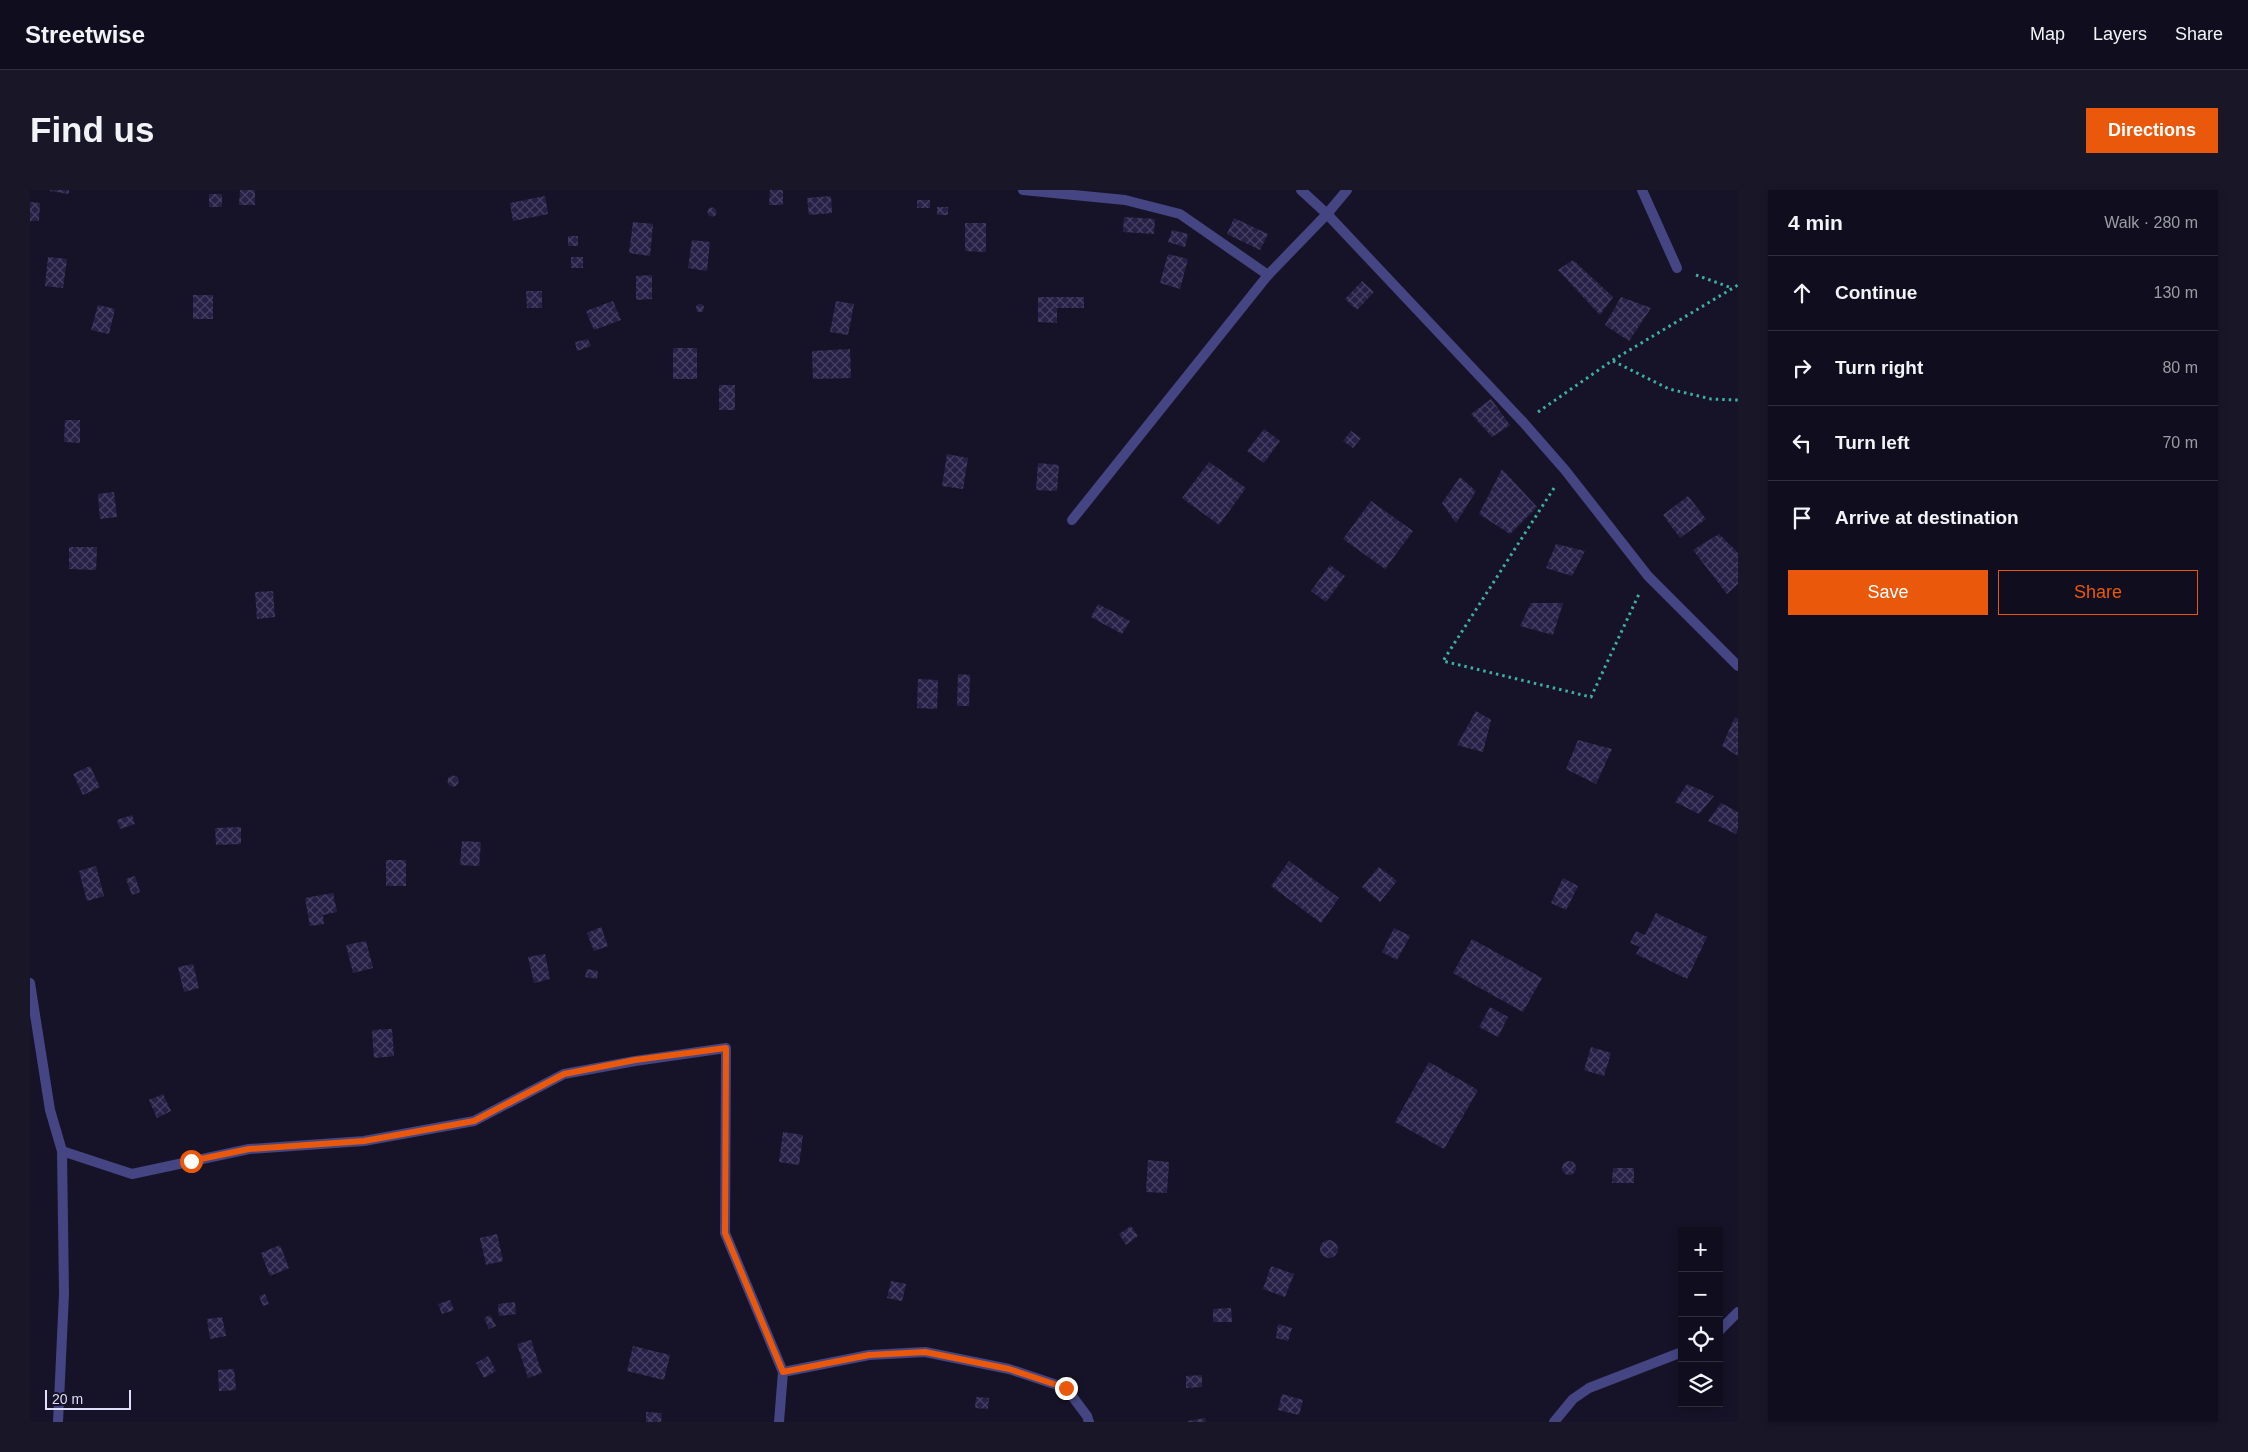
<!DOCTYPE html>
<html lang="en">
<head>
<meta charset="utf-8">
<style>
	body { margin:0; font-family:Arial,sans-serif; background:#191727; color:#f1f3f6 }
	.controls { position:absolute; right:15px; bottom:15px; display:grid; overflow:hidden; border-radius:0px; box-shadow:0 2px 8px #0003 }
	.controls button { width:45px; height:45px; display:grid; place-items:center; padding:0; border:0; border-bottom:1px solid #302e3c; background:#100e1e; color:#f1f3f6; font:25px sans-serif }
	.scale { position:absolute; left:15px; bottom:12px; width:86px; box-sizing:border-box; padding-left:5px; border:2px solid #dfdefb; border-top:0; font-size:14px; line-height:18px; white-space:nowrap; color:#dfdefb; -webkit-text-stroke:4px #161328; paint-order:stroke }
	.stop { position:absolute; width:15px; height:15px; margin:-11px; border:4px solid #ea580c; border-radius:50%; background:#fff }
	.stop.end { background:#ea580c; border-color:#fff; box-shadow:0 1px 5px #0008 }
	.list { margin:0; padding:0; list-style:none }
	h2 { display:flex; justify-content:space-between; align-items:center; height:65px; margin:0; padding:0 20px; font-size:21px }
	h2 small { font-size:16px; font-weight:400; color:#9c9ca4 }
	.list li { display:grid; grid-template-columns:32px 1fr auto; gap:15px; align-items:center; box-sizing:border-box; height:75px; padding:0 20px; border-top:1px solid #302e3c }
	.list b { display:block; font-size:19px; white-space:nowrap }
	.list em { font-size:16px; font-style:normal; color:#9c9ca4 }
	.actions { display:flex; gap:10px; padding:15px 20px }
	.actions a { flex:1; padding:11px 0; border:1px solid #ea580c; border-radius:0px; text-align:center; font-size:18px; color:#ea580c }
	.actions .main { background:#ea580c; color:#fff }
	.icon { flex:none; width:28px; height:28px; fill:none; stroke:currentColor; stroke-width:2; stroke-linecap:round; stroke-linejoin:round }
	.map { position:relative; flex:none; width:1708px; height:1232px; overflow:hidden; border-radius:0px }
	header { display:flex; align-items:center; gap:30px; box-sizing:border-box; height:70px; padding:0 25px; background:#100e1e; border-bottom:1px solid #302e3c }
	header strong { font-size:24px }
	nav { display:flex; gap:28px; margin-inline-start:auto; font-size:18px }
	.intro { display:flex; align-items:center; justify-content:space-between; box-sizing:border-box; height:120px; padding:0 30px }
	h1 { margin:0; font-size:35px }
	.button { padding:12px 22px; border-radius:0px; background:#ea580c; color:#fff; font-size:18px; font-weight:700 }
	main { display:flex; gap:30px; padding:0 30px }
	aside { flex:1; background:#100e1e; border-radius:0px; box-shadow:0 2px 8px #0003 }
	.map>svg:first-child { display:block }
	.building { fill:url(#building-cross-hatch) }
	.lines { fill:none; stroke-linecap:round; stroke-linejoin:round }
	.path { stroke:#3eb0a1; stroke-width:3; stroke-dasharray:2.5 4; stroke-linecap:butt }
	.minor { stroke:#444582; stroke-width:10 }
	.route { stroke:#ea580c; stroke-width:6 }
</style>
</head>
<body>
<header>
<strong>Streetwise</strong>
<nav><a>Map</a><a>Layers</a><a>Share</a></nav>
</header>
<div class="intro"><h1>Find us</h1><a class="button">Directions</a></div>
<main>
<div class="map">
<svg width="1708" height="1232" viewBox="0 0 1708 1232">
	<defs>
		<pattern id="building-cross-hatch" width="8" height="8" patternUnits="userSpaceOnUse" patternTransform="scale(1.25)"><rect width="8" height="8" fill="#272147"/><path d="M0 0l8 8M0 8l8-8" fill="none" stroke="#464162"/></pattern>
	</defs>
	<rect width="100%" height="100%" fill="#161328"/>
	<g class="building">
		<polygon points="20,0 39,0 39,4 20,1"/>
		<polygon points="210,0 225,0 225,15 209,15"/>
		<polygon points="740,0 753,0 753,15 739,15"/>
		<rect x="179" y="4" width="13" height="13"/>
		<polygon points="515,6 518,24 483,31 480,13"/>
		<polygon points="801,6 802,23 779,25 777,8"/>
		<rect x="887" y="10" width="13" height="8"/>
		<polygon points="0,12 10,13 9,31 0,31"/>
		<rect x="907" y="17" width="11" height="8"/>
		<circle cx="682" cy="22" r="4.5"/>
		<polygon points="1094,27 1125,29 1124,44 1093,42"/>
		<polygon points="1204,28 1238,44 1230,60 1197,44"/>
		<polygon points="603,32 623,34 620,66 599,63"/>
		<polygon points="935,33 956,33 956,62 935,61"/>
		<polygon points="1142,40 1158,44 1155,57 1138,52"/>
		<rect x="538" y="46" width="10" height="10"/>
		<polygon points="662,50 680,52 677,81 658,78"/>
		<polygon points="1138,64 1158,69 1150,99 1130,93"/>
		<polygon points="18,67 37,69 33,98 15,96"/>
		<rect x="541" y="67" width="12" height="11"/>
		<polygon points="1543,70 1583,107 1570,125 1528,80"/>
		<polygon points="622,85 622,109 606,110 606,86"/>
		<polygon points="1332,91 1344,102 1327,120 1315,109"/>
		<polygon points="496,101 512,101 512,118 497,118"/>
		<rect x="163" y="105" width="20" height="24"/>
		<polygon points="1008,107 1054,107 1054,118 1027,118 1027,133 1008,132"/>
		<polygon points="1591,107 1621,118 1599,151 1575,135"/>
		<polygon points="583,111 591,130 564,140 556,121"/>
		<polygon points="806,111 824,114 818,145 800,142"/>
		<circle cx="670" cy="118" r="4"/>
		<polygon points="68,115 85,119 79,144 61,140"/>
		<polygon points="558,149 561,156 547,161 545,152"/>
		<rect x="643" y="158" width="24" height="31"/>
		<polygon points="820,159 821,188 783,189 782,161"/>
		<rect x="689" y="195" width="16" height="25"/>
		<polygon points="1461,209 1480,235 1462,247 1441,224"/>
		<polygon points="35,230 50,230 50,253 34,252"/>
		<polygon points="1234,239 1250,251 1234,273 1217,261"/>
		<polygon points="1321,241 1331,248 1323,258 1313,251"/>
		<polygon points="917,264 938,268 933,299 912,296"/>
		<polygon points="1179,272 1216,298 1189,335 1152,308"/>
		<polygon points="1008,273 1029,275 1027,301 1006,300"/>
		<polygon points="1472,279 1507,317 1480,344 1449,324"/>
		<polygon points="1430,287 1446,301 1426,333 1412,313"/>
		<polygon points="84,302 87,327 70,329 68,304"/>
		<polygon points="1658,306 1676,329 1650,348 1633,325"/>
		<polygon points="1341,311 1383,341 1355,379 1313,349"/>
		<polygon points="1689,344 1708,363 1708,394 1697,404 1663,360"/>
		<polygon points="1526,354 1555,361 1542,386 1516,378"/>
		<polygon points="39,357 67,357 66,380 39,379"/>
		<polygon points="1300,375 1315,386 1296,412 1281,401"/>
		<polygon points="243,401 245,427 227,429 225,402"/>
		<polygon points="1501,413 1533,413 1523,445 1490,436"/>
		<polygon points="1068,414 1100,431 1092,444 1061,427"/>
		<polygon points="928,484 940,485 939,516 927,516"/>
		<polygon points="888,489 908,490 907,519 887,518"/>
		<polygon points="1446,521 1461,530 1453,562 1427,555"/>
		<polygon points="1705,527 1708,529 1708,566 1692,556"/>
		<polygon points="1548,550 1582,559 1566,594 1536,579"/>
		<polygon points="60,576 70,597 53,605 43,584"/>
		<circle cx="423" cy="591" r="5.5"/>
		<polygon points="1657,594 1684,606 1669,624 1645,612"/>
		<polygon points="1691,613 1708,622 1708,639 1706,644 1678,631"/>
		<polygon points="102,625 105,634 90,639 87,630"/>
		<polygon points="211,637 211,654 186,655 185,638"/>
		<polygon points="432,651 451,652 449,676 430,675"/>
		<rect x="356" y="670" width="20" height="26"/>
		<polygon points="1259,671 1309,708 1291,733 1241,696"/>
		<polygon points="66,676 74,706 57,711 49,681"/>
		<polygon points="1349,677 1367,691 1350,712 1332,697"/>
		<polygon points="105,686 110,702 102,705 96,689"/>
		<polygon points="1533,688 1548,696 1536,720 1521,713"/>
		<polygon points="303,703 307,722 293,725 294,734 280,736 275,708"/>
		<polygon points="1626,723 1677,747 1657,789 1606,764 1610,757 1600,753 1606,741 1615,745"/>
		<polygon points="571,737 578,756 564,761 557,743"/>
		<polygon points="1364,738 1380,746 1367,770 1352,762"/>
		<polygon points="1442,749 1512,788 1493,822 1423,783"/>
		<polygon points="336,751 343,778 323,783 316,755"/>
		<polygon points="515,764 520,789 504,793 498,767"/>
		<polygon points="163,774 169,798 154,802 148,777"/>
		<polygon points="557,779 568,781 567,789 555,787"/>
		<polygon points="1460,817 1478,827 1468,847 1449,837"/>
		<polygon points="362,839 364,866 344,868 342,840"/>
		<polygon points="1561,857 1581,863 1574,886 1554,880"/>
		<polygon points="1399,872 1448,900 1414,959 1365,932"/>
		<polygon points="133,904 141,921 127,928 119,910"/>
		<polygon points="753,942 773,945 769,975 749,972"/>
		<polygon points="1118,970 1139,972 1137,1003 1116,1002"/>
		<circle cx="1539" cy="978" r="7"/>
		<polygon points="1583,978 1604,978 1604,993 1582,993"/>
		<polygon points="1101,1036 1108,1046 1096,1055 1089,1044"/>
		<polygon points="467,1044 473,1071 456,1075 450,1048"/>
		<circle cx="1299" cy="1059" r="9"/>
		<polygon points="250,1055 259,1078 240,1086 231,1063"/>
		<polygon points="1241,1076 1264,1084 1255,1107 1233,1099"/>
		<polygon points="861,1091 876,1094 872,1111 857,1108"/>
		<polygon points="235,1104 239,1114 233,1116 229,1106"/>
		<polygon points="420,1110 424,1120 412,1124 408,1114"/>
		<polygon points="485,1112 486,1124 469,1126 468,1114"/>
		<polygon points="1201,1118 1202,1132 1183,1132 1183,1119"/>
		<polygon points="460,1125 466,1136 459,1139 454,1128"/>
		<polygon points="192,1127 196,1146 180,1149 177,1129"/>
		<polygon points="1248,1134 1262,1138 1258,1151 1246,1148"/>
		<polygon points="501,1150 512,1183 498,1188 487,1154"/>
		<polygon points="603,1156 640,1165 634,1190 597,1181"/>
		<polygon points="458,1166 466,1181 454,1188 446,1173"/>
		<polygon points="204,1179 206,1200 189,1201 188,1180"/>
		<polygon points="1172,1185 1172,1197 1156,1198 1156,1186"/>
		<polygon points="1252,1204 1273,1210 1269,1225 1248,1220"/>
		<polygon points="946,1207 959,1208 958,1219 945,1218"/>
		<polygon points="616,1222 632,1223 631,1232 616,1232"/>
		<polygon points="1175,1228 1176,1232 1158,1232 1158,1231"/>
	</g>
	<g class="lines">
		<g class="path">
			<polyline points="1666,85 1702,98"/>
			<polyline points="1583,171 1639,199 1681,209 1708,210"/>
			<polyline points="1508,222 1583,170 1708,95"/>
			<polyline points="1524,298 1413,471 1561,507 1609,404"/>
		</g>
		<g class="minor">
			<polyline points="993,0 1095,10 1150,24 1238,85"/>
			<polyline points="1271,0 1297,24 1493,232 1535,280 1618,386 1708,476"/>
			<polyline points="1612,0 1647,78"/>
			<polyline points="1042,330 1238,85 1297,24 1317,0"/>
			<polyline points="0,793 20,920 32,961 34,1104 28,1232"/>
			<polyline points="32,961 102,984 219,959 334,951 444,931 534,884 605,871 696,858 695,1043 753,1182 749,1232"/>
			<polyline points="1689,1141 1708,1122"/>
			<polyline points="753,1182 839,1165 895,1162 979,1179 1036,1198 1057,1226 1059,1232"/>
			<polyline points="1524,1232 1543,1209 1559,1198 1652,1162"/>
		</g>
	</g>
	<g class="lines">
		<polyline class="route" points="161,971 219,959 334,951 444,931 534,884 605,870 696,858 695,1043 753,1182 839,1165 895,1162 979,1179 1036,1198"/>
	</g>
</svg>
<div class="controls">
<button>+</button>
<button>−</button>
<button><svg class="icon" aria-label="locate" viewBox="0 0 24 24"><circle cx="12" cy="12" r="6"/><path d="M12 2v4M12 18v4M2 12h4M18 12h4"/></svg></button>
<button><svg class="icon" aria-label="layers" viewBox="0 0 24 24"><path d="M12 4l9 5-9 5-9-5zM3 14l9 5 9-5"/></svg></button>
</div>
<div class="scale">20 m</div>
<div class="stop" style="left:161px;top:971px"></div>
<div class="stop end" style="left:1036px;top:1198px"></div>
</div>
<aside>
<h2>4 min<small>Walk · 280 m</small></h2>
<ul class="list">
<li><svg class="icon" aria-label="ahead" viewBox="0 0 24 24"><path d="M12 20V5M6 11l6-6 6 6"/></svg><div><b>Continue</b></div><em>130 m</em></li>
<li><svg class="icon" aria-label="right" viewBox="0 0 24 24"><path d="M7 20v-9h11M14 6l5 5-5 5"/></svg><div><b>Turn right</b></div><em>80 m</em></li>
<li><svg class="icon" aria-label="left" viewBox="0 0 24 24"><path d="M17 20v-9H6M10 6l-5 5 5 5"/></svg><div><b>Turn left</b></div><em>70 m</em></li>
<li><svg class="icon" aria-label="arrive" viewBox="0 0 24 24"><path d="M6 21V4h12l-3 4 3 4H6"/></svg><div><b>Arrive at destination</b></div></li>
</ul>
<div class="actions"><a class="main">Save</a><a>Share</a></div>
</aside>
</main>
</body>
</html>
